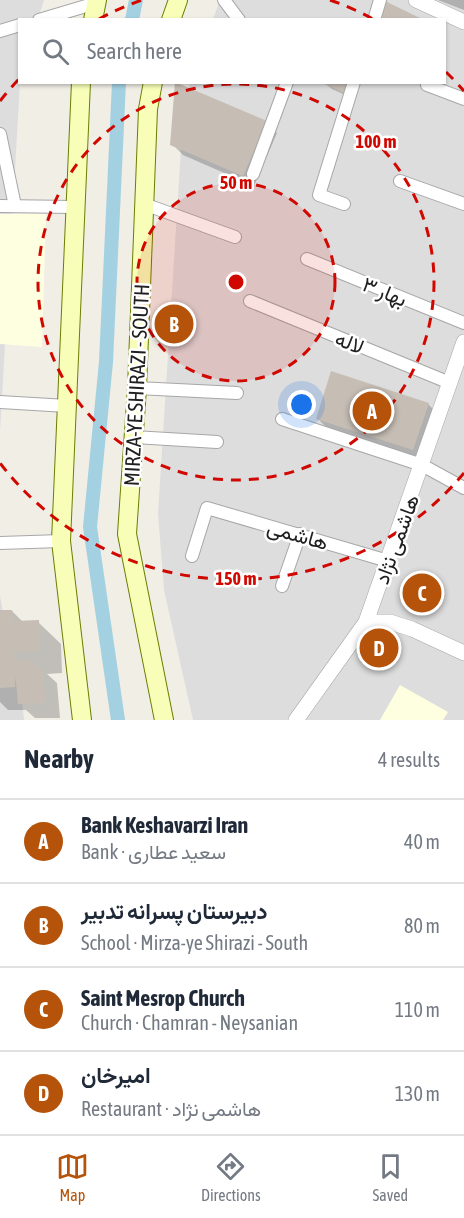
<!DOCTYPE html>
<html lang="en">
<head>
<meta charset="utf-8">
<style>
	body { margin:0; font-family:"Asap Condensed",Vazirmatn,sans-serif; background:#f6f6f7; color:#1f2937 }
	.you { position:absolute; left:302px; top:405px; width:21px; height:21px; margin:-15px; border:4px solid #fff; border-radius:50%; background:#1a73e8; box-shadow:0 0 0 9px #1a73e833 }
	.badge { display:grid; place-items:center; width:39px; height:39px; border-radius:50%; background:#b45309; color:#fff; font-size:20px; font-weight:700 }
	.pin { position:absolute; translate:-50% -50%; border:3px solid #fff; box-shadow:0 2px 6px #0006 }
	.list { margin:0; padding:0; list-style:none }
	h2 { display:flex; justify-content:space-between; align-items:center; height:78px; margin:0; padding:0 24px; font-size:26px }
	h2 small { font-size:20px; font-weight:400; color:#747a83 }
	.list li { display:grid; grid-template-columns:39px 1fr auto; gap:18px; align-items:center; box-sizing:border-box; height:84px; padding:0 24px; border-top:2px solid #e0e1e3 }
	.list b { display:block; font-size:22px; white-space:nowrap }
	.list p { margin:0; font-size:20px; white-space:nowrap; color:#747a83 }
	.list em { font-size:20px; font-style:normal; color:#747a83 }
	.icon { flex:none; width:33px; height:33px; fill:none; stroke:currentColor; stroke-width:2; stroke-linecap:round; stroke-linejoin:round }
	.map { position:relative; flex:none; width:464px; height:720px; overflow:hidden }
	.search { position:absolute; background:#fff; box-shadow:0 2px 4px #0004; left:18px; right:18px; top:18px; height:66px; display:flex; align-items:center; gap:15px; box-sizing:border-box; padding:0 21px; border-radius:0px; color:#747a83; font-size:22px }
	.sheet { height:414px; background:#fff }
	nav { display:flex; justify-content:space-around; align-items:center; box-sizing:border-box; height:84px; border-top:2px solid #e0e1e3; background:#fff; font-size:16px; color:#747a83 }
	nav a { display:grid; justify-items:center; gap:3px }
	nav .on { color:#b45309 }
	.map>svg:first-child { display:block }
	.residential { fill:#dedddd }
	.education { fill:#feffe1 }
	.shadow { fill:#0003 }
	.lines { fill:none; stroke-linecap:round; stroke-linejoin:round }
	.canal { stroke:#a3d1e2; stroke-width:14 }
	.building { fill:#c6beb5 }
	.minor-casing { stroke:#a7a7a7; stroke-width:14 }
	.tertiary-casing { stroke:#a7a7a7; stroke-width:16 }
	.secondary-casing { stroke:#6c7e00; stroke-width:20 }
	.minor { stroke:#fff; stroke-width:12 }
	.tertiary { stroke:#fff; stroke-width:15 }
	.secondary { stroke:#f8feb7; stroke-width:18 }
	.ring { fill:none; stroke:#d00800; stroke-width:3; stroke-dasharray:10 8 }
	.labels { text-anchor:middle; dominant-baseline:central; stroke-width:5; stroke-linejoin:round; paint-order:stroke }
	.street-label { font-size:21px; fill:#202020; stroke:#fff }
	.centre { fill:#d00800; stroke:#fff; stroke-width:3 }
	.ring-label { font-size:18px; text-anchor:middle; font-weight:bold; fill:#d00800; stroke:#fff; stroke-width:5; stroke-linejoin:round; paint-order:stroke }
</style>
</head>
<body>
<div class="map">
<svg width="464" height="720" viewBox="0 0 464 720">
	<rect width="100%" height="100%" fill="#f1eee6"/>
	<g class="residential">
		<polygon points="0,0 44,0 38,19 20,20 20,83 0,432"/>
		<polygon points="220,0 464,0 464,720 193,720 164,590 158,514 184,101 190,83 444,82 444,20 213,19"/>
		<polygon points="0,596 18,693 21,693 24,720 0,720"/>
	</g>
	<g class="education">
		<polygon points="0,214 46,214 42,347 0,344"/>
		<polygon points="400,685 448,712 443,720 380,720"/>
	</g>
	<g class="shadow">
		<polygon points="438,0 464,0 464,10"/>
		<polygon points="355,82 352,98 332,89 326,84"/>
		<polygon points="266,122 277,133 254,186 183,155 172,144"/>
		<polygon points="428,404 439,415 424,460 328,429 317,418"/>
		<polygon points="0,611 12,611 23,622 38,622 61,644 62,673 47,674 57,683 60,718 35,718 26,710 8,710 0,702"/>
	</g>
	<g class="lines">
		<g class="canal">
			<polyline points="132,20 136,0"/>
			<polyline points="118,720 90,527 106,362 119,82"/>
		</g>
	</g>
	<g class="building">
		<polygon points="383,0 424,20 377,20"/>
		<polygon points="175,82 267,121 243,176 170,145"/>
		<polygon points="325,82 349,82 346,94 325,84"/>
		<polygon points="331,371 429,403 413,450 316,419"/>
		<polygon points="0,610 12,610 13,621 39,620 40,651 14,652 14,660 31,660 37,667 42,667 46,703 18,704 15,669 15,687 0,688"/>
	</g>
	<g class="lines">
		<defs>
			<g id="minor">
				<polyline points="224,0 239,20"/>
				<polyline points="39,20 96,3"/>
				<polyline points="374,20 380,0"/>
				<polyline points="0,31 20,25"/>
				<polyline points="427,85 464,99"/>
				<polyline points="0,134 15,206"/>
				<polyline points="253,174 287,82"/>
				<polyline points="400,181 464,204"/>
				<polyline points="144,204 235,237"/>
				<polyline points="344,204 319,195 354,82"/>
				<polyline points="0,206 74,207"/>
				<polyline points="307,259 464,323"/>
				<polyline points="250,301 450,383"/>
				<polyline points="137,388 237,393"/>
				<polyline points="0,402 67,406"/>
				<polyline points="282,419 422,465 464,488"/>
				<polyline points="134,437 217,442"/>
				<polyline points="0,543 61,541"/>
				<polyline points="192,556 207,508 388,561"/>
				<polyline points="282,586 300,534"/>
			</g>
			<g id="tertiary">
				<polyline points="416,0 464,22"/>
				<polyline points="366,622 390,622 412,629 464,653"/>
				<polyline points="296,720 366,622 464,342"/>
			</g>
			<g id="secondary">
				<polyline points="93,20 97,0"/>
				<polyline points="171,20 178,0"/>
				<polyline points="81,82 61,541 82,720"/>
				<polyline points="153,82 148,109 137,388 127,534 164,720"/>
			</g>
		</defs>
		<use href="#minor" class="minor-casing"/>
		<use href="#tertiary" class="tertiary-casing"/>
		<use href="#secondary" class="secondary-casing"/>
		<use href="#minor" class="minor"/>
		<use href="#tertiary" class="tertiary"/>
		<use href="#secondary" class="secondary"/>
	</g>
	<circle cx="236" cy="282" r="99" fill="#d00800" fill-opacity=".12"/>
	<g class="ring">
		<circle cx="236" cy="282" r="99"/>
		<circle cx="236" cy="282" r="198"/>
		<path d="M464 473A297 297 0 0 1 0 463M0 101A297 297 0 0 1 19 79M99 19A297 297 0 0 1 142 0M330 0A297 297 0 0 1 373 19M446 72A297 297 0 0 1 464 91"/>
	</g>
	<g class="labels">
		<g class="street-label">
			<text transform="translate(385 291) rotate(22)">بهار ۳</text>
			<text transform="translate(350 342) rotate(22)">لاله</text>
			<text transform="translate(136 385) rotate(-87)">MIRZA-YE SHIRAZI - SOUTH</text>
			<text transform="translate(298 534) rotate(16)">هاشمی</text>
			<text transform="translate(396 539) rotate(-70)">هاشمی نژاد</text>
		</g>
	</g>
	<circle cx="236" cy="282" r="9" class="centre"/>
	<g class="ring-label">
		<text x="376" y="148">100 m</text>
		<text x="236" y="189">50 m</text>
		<text x="236" y="585">150 m</text>
	</g>
</svg>
<div class="you"></div>
<div class="pin badge" style="left:372px;top:411px">A</div>
<div class="pin badge" style="left:174px;top:324px">B</div>
<div class="pin badge" style="left:422px;top:593px">C</div>
<div class="pin badge" style="left:379px;top:648px">D</div>
<div class="search"><svg class="icon" aria-label="search" viewBox="0 0 24 24"><circle cx="10" cy="10" r="6"/><path d="M15 15l6 6"/></svg>Search here</div>
</div>
<section class="sheet">
<h2>Nearby<small>4 results</small></h2>
<ul class="list">
<li><span class="badge">A</span><div><b>Bank Keshavarzi Iran</b><p>Bank · سعید عطاری</p></div><em>40 m</em></li>
<li><span class="badge">B</span><div><b>دبیرستان پسرانه تدبیر</b><p>School · Mirza-ye Shirazi - South</p></div><em>80 m</em></li>
<li><span class="badge">C</span><div><b>Saint Mesrop Church</b><p>Church · Chamran - Neysanian</p></div><em>110 m</em></li>
<li><span class="badge">D</span><div><b>امیرخان</b><p>Restaurant · هاشمی نژاد</p></div><em>130 m</em></li>
</ul>
</section>
<nav>
<a class="on"><svg class="icon" aria-label="map" viewBox="0 0 24 24"><path d="M3 6l6-2 6 2 6-2v14l-6 2-6-2-6 2zM9 4v14M15 6v14"/></svg>Map</a>
<a><svg class="icon" aria-label="directions" viewBox="0 0 24 24"><path d="M12 3l9 9-9 9-9-9zM9 14v-3h6M13 9l2 2-2 2"/></svg>Directions</a>
<a><svg class="icon" aria-label="saved" viewBox="0 0 24 24"><path d="M7 4h10v16l-5-4-5 4z"/></svg>Saved</a>
</nav>
</body>
</html>
